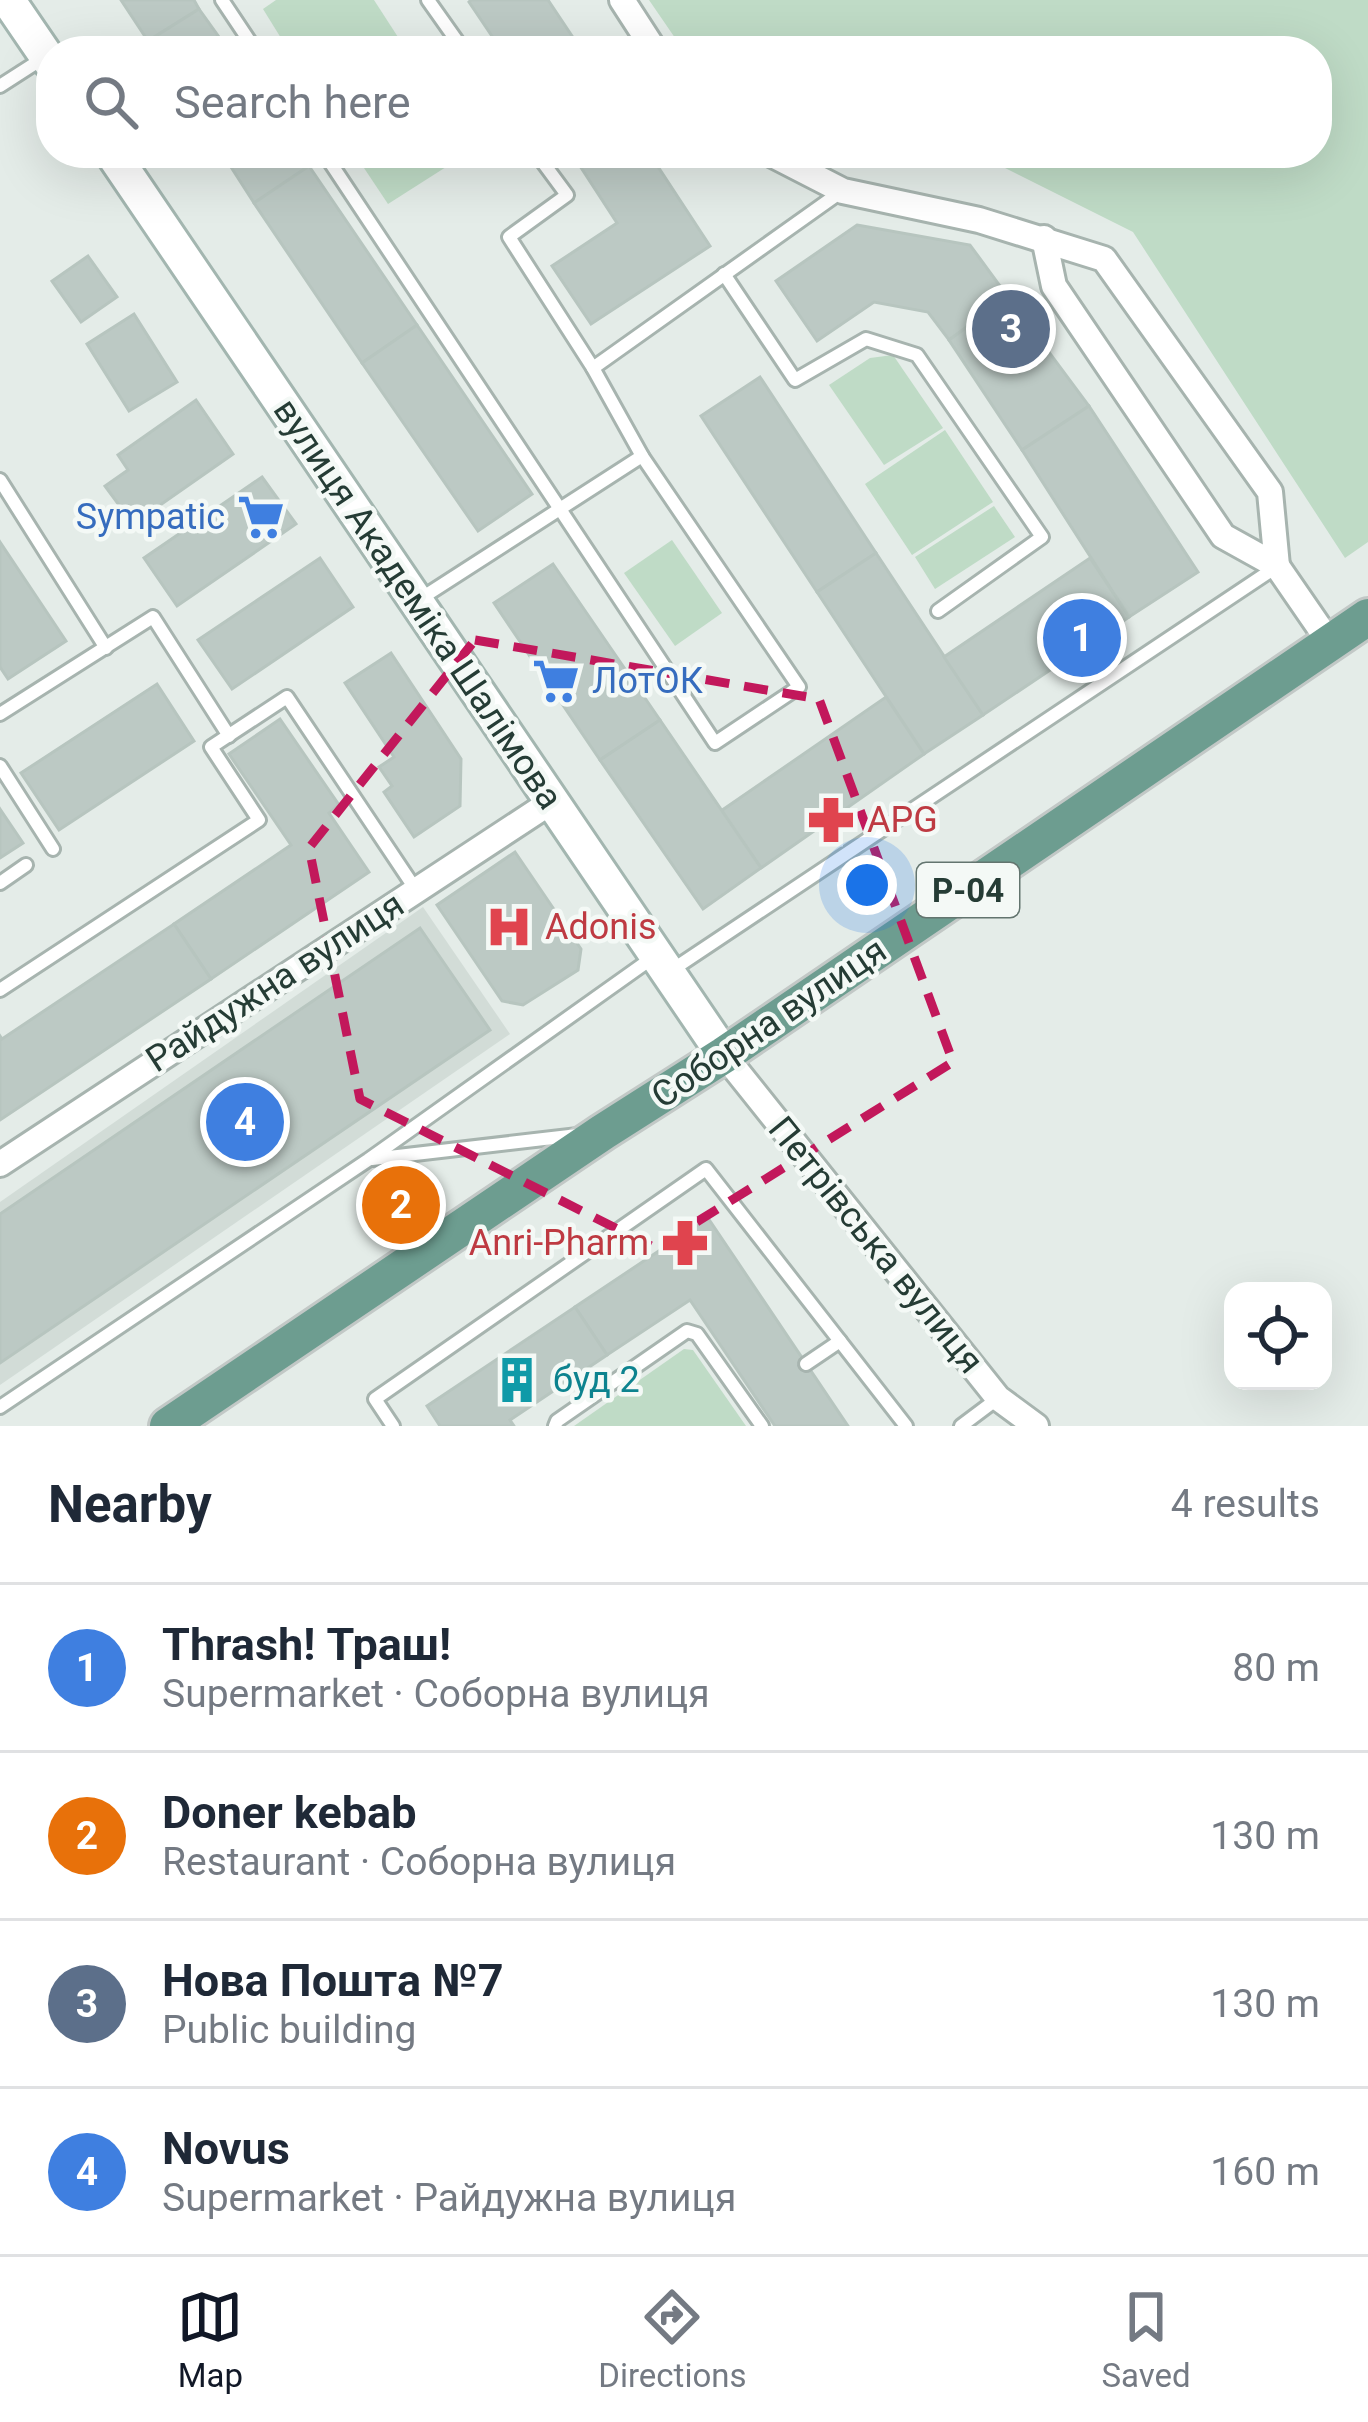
<!DOCTYPE html>
<html lang="en">
<head>
<meta charset="utf-8">
<style>
	body { margin:0; font-family:Roboto,sans-serif; background:#f2f2f3; color:#1f2937 }
	.controls { position:absolute; right:36px; bottom:36px; display:grid; overflow:hidden; border-radius:24px; box-shadow:0 12px 48px #0002 }
	.controls button { width:108px; height:108px; display:grid; place-items:center; padding:0; border:0; border-bottom:3px solid #e0e1e3; background:#fff; color:#1f2937; font:60px sans-serif }
	.you { position:absolute; left:867px; top:885px; width:42px; height:42px; margin:-30px; border:9px solid #fff; border-radius:50%; background:#1a73e8; box-shadow:0 0 0 18px #1a73e833 }
	.badge { display:grid; place-items:center; width:78px; height:78px; border-radius:50%; background:#111827; color:#fff; font-size:39px; font-weight:700 }
	.pin { position:absolute; translate:-50% -50%; border:6px solid #fff; box-shadow:0 3px 12px #0006 }
	.list { margin:0; padding:0; list-style:none }
	h2 { display:flex; justify-content:space-between; align-items:center; height:156px; margin:0; padding:0 48px; font-size:51px }
	h2 small { font-size:39px; font-weight:400; color:#747a83 }
	.list li { display:grid; grid-template-columns:78px 1fr auto; gap:36px; align-items:center; box-sizing:border-box; height:168px; padding:0 48px; border-top:3px solid #e0e1e3 }
	.list b { display:block; font-size:45px; white-space:nowrap }
	.list p { margin:0; font-size:39px; white-space:nowrap; color:#747a83 }
	.list em { font-size:39px; font-style:normal; color:#747a83 }
	.icon { flex:none; width:66px; height:66px; fill:none; stroke:currentColor; stroke-width:2; stroke-linecap:round; stroke-linejoin:round }
	.map { position:relative; flex:none; width:1368px; height:1426px; overflow:hidden }
	.search { position:absolute; background:#fff; box-shadow:0 12px 48px #0002; left:36px; right:36px; top:36px; height:132px; display:flex; align-items:center; gap:30px; box-sizing:border-box; padding:0 42px; border-radius:48px; color:#747a83; font-size:45px }
	.sheet { height:828px; background:#fff }
	nav { display:flex; justify-content:space-around; align-items:center; box-sizing:border-box; height:168px; border-top:3px solid #e0e1e3; background:#fff; font-size:33px; color:#747a83 }
	nav a { display:grid; justify-items:center; gap:6px }
	nav .on { color:#111827 }
	.map>svg:first-child { display:block }
	.built { fill:#d2dcd7 }
	.green { fill:#bfdbc6 }
	.building { fill:#bcc9c4; stroke:#b7c5bf; stroke-width:3 }
	.lines { fill:none; stroke-linecap:round; stroke-linejoin:round }
	.service-casing { stroke:#a7b4af; stroke-width:18 }
	.minor-casing { stroke:#a7b4af; stroke-width:30 }
	.secondary-casing { stroke:#a3b6b0; stroke-width:39 }
	.primary-casing { stroke:#c2c8c6; stroke-width:42 }
	.service { stroke:#fff; stroke-width:12 }
	.minor { stroke:#fff; stroke-width:24 }
	.secondary { stroke:#fff; stroke-width:33 }
	.primary { stroke:#6d9d90; stroke-width:36 }
	.marked { fill:none; stroke:#c2185b; stroke-width:9; stroke-dasharray:24 15; stroke-linejoin:round }
	.labels { text-anchor:middle; dominant-baseline:central; stroke-width:9; stroke-linejoin:round; paint-order:stroke }
	.shield { fill:#f4f9f6; stroke:#63756f; stroke-width:3 }
	.shield-label { font-size:33px; font-weight:bold; fill:#253c35 }
	.shop-label { font-size:36px; fill:#366cbe; stroke:#f4f9f6; text-anchor:end }
	.street-label { font-size:36px; fill:#253c35; stroke:#f4f9f6 }
	.health-label { font-size:36px; fill:#be3a42; stroke:#f4f9f6; text-anchor:start }
	.culture-label { font-size:36px; fill:#0d838f; stroke:#f4f9f6; text-anchor:start }
</style>
</head>
<body>
<div class="map">
<svg width="1368" height="1426" viewBox="0 0 1368 1426">
	<rect width="100%" height="100%" fill="#e4ece8"/>
	<polygon class="built" points="423,907 510,1034 0,1385 0,1202"/>
	<g class="green">
		<polygon points="276,0 374,0 407,51 289,51 263,9"/>
		<polygon points="649,0 1368,0 1368,542 1345,558 1133,232 1003,167 955,153 1317,153 1317,51 684,51"/>
		<polygon points="354,153 468,153 388,204"/>
		<polygon points="893,355 943,428 884,465 829,385 870,358"/>
		<polygon points="945,430 993,502 912,555 865,484"/>
		<polygon points="994,506 1015,537 935,589 915,557"/>
		<polygon points="672,540 722,613 675,646 624,573"/>
		<polygon points="684,1349 693,1350 746,1426 574,1426"/>
	</g>
	<g class="building">
		<polygon points="121,0 194,0 199,9 148,41"/>
		<polygon points="471,0 548,0 582,51 502,51 469,2"/>
		<polygon points="199,9 229,51 155,51 148,41"/>
		<polygon points="222,153 300,153 309,166 254,203"/>
		<polygon points="594,153 649,153 710,246 591,324 552,266 617,223 578,163"/>
		<polygon points="309,166 417,325 362,363 254,203"/>
		<polygon points="857,225 970,245 1008,297 949,340 928,312 874,302 817,341 776,281"/>
		<polygon points="88,256 117,297 81,322 52,281"/>
		<polygon points="1008,297 1089,406 1022,450 949,340"/>
		<polygon points="134,314 177,382 129,411 87,344"/>
		<polygon points="417,325 532,494 478,531 362,363"/>
		<polygon points="760,377 876,553 817,592 701,416"/>
		<polygon points="196,400 233,454 133,524 105,486 128,470 118,455"/>
		<polygon points="1089,406 1198,572 1129,617 1022,450"/>
		<polygon points="262,477 296,524 177,606 144,558"/>
		<polygon points="0,542 66,641 8,679 0,667"/>
		<polygon points="876,553 983,715 924,754 817,592"/>
		<polygon points="320,558 353,607 232,689 198,640"/>
		<polygon points="1090,558 1129,617 983,715 944,657"/>
		<polygon points="553,564 660,720 600,760 494,603"/>
		<polygon points="391,653 461,759 460,806 414,837 384,792 392,786 379,767 394,757 345,683"/>
		<polygon points="157,684 194,741 59,830 21,773"/>
		<polygon points="886,697 924,754 761,868 721,811"/>
		<polygon points="280,719 339,805 329,813 369,872 211,979 174,924 291,845 229,754"/>
		<polygon points="660,720 761,868 703,909 600,760"/>
		<polygon points="0,809 23,843 0,858"/>
		<polygon points="515,852 581,949 578,970 523,1005 502,1001 437,905"/>
		<polygon points="174,924 211,979 0,1120 0,1036 2,1039"/>
		<polygon points="420,928 490,1030 0,1363 0,1214"/>
		<polygon points="708,1218 848,1426 775,1426 690,1300 607,1355 575,1307"/>
		<polygon points="575,1307 607,1355 510,1420 514,1426 440,1426 427,1406"/>
	</g>
	<g class="lines">
		<defs>
			<g id="service">
				<polyline points="222,0 256,51"/>
				<polyline points="428,0 464,51"/>
				<polyline points="0,86 45,57"/>
				<polyline points="324,153 715,743 799,687 642,456 593,368 842,191"/>
				<polyline points="536,153 567,195 509,237 593,368"/>
				<polyline points="724,274 795,380 866,339 917,355 1042,537 938,611"/>
				<polyline points="0,480 106,648"/>
				<polyline points="417,601 642,456"/>
				<polyline points="0,714 153,617 229,736"/>
				<polyline points="0,766 53,849"/>
				<polyline points="0,883 26,865"/>
				<polyline points="669,972 1276,567"/>
				<polyline points="0,990 259,820 211,747 287,697 416,890"/>
				<polyline points="372,1159 578,1135"/>
				<polyline points="806,1364 840,1341"/>
				<polyline points="0,1407 368,1160 655,956"/>
				<polyline points="393,1426 375,1399 706,1169 906,1426"/>
				<polyline points="555,1426 557,1421 687,1331 697,1334 762,1426"/>
				<polyline points="961,1426 997,1399"/>
			</g>
			<g id="minor">
				<polyline points="622,0 655,51"/>
				<polyline points="769,153 843,191 979,220 1104,259 1270,492 1277,566"/>
				<polyline points="1044,238 1054,286 1223,536 1277,566 1330,643"/>
				<polyline points="724,1055 998,1398 1036,1426"/>
				<polyline points="0,1164 551,802"/>
			</g>
			<g id="secondary">
				<polyline points="8,0 51,63"/>
				<polyline points="112,153 724,1055"/>
			</g>
			<polyline id="primary" points="168,1426 603,1132 724,1055 1368,617"/>
		</defs>
		<use href="#service" class="service-casing"/>
		<use href="#minor" class="minor-casing"/>
		<use href="#secondary" class="secondary-casing"/>
		<use href="#primary" class="primary-casing"/>
		<use href="#service" class="service"/>
		<use href="#minor" class="minor"/>
		<use href="#secondary" class="secondary"/>
		<use href="#primary" class="primary"/>
	</g>
	<path class="marked" d="M475 640 819 699 953 1062 655 1248 360 1099 309 848Z"/>
	<defs>
		<symbol id="supermarket-bare" viewBox="-9 -9 18 18"><path d="M-6-5.5h2.5l.6 2H6L4.5 2H-2.5L-4.4-4H-6ZM-1.5 3.2a1.3 1.3 0 1 0 .1 0ZM3 3.2a1.3 1.3 0 1 0 .1 0Z" fill="#3f7fe0" stroke="#f4f9f6" stroke-width="2.5" paint-order="stroke"/></symbol>
		<symbol id="pharmacy-bare" viewBox="-9 -9 18 18"><path d="M-2-6h4v4h4v4h-4v4h-4v-4h-4v-4h4Z" fill="#e0444e" stroke="#f4f9f6" stroke-width="2.5" paint-order="stroke"/></symbol>
		<symbol id="hospital-bare" viewBox="-9 -9 18 18"><path d="M-5-5h3v3.5h4V-5h3V5h-3V1.5h-4V5h-3Z" fill="#e0444e" stroke="#f4f9f6" stroke-width="2.5" paint-order="stroke"/></symbol>
		<symbol id="building-bare" viewBox="-9 -9 18 18"><path d="M-4-6H4V6H1V3H-1V6H-4ZM-2.5-4.3h1.7v1.8h-1.7ZM.8-4.3h1.7v1.8H.8ZM-2.5-1h1.7V.8h-1.7ZM.8-1h1.7V.8H.8Z" fill="#0f9aa8" stroke="#f4f9f6" stroke-width="2.5" paint-order="stroke"/></symbol>
	</defs>
	<g fill-rule="evenodd">
		<use href="#supermarket-bare" x="228" y="484" width="66" height="66"/>
		<use href="#supermarket-bare" x="523" y="648" width="66" height="66"/>
		<use href="#pharmacy-bare" x="798" y="787" width="66" height="66"/>
		<use href="#hospital-bare" x="476" y="894" width="66" height="66"/>
		<use href="#pharmacy-bare" x="652" y="1210" width="66" height="66"/>
		<use href="#building-bare" x="484" y="1347" width="66" height="66"/>
	</g>
	<g class="labels">
		<rect class="shield" x="917" y="863" width="102" height="54" rx="9"/>
		<g class="shield-label">
			<text x="968" y="890">Р-04</text>
		</g>
		<g class="shop-label">
			<text x="225" y="517">Sympatic</text>
			<text x="592" y="681" text-anchor="start">ЛотОК</text>
		</g>
		<g class="street-label">
			<text transform="translate(418 604) rotate(56)">вулиця Академіка Шалімова</text>
			<text transform="translate(275 982) rotate(-33)">Райдужна вулиця</text>
			<text transform="translate(769 1023) rotate(-34)">Соборна вулиця</text>
			<text transform="translate(876 1245) rotate(51)">Петрівська вулиця</text>
		</g>
		<g class="health-label">
			<text x="867" y="820">APG</text>
			<text x="545" y="927">Adonis</text>
			<text x="649" y="1243" text-anchor="end">Anri-Pharm</text>
		</g>
		<g class="culture-label">
			<text x="553" y="1380">буд 2</text>
		</g>
	</g>
</svg>
<div class="controls">
<button><svg class="icon" aria-label="locate" viewBox="0 0 24 24"><circle cx="12" cy="12" r="6"/><path d="M12 2v4M12 18v4M2 12h4M18 12h4"/></svg></button>
</div>
<div class="you"></div>
<div class="pin badge" style="left:1082px;top:638px;background:#3f7fe0">1</div>
<div class="pin badge" style="left:401px;top:1205px;background:#e8710a">2</div>
<div class="pin badge" style="left:1011px;top:329px;background:#5c6f8a">3</div>
<div class="pin badge" style="left:245px;top:1122px;background:#3f7fe0">4</div>
<div class="search"><svg class="icon" aria-label="search" viewBox="0 0 24 24"><circle cx="10" cy="10" r="6"/><path d="M15 15l6 6"/></svg>Search here</div>
</div>
<section class="sheet">
<h2>Nearby<small>4 results</small></h2>
<ul class="list">
<li><span class="badge" style="background:#3f7fe0">1</span><div><b>Thrash! Траш!</b><p>Supermarket · Соборна вулиця</p></div><em>80 m</em></li>
<li><span class="badge" style="background:#e8710a">2</span><div><b>Doner kebab</b><p>Restaurant · Соборна вулиця</p></div><em>130 m</em></li>
<li><span class="badge" style="background:#5c6f8a">3</span><div><b>Нова Пошта №7</b><p>Public building</p></div><em>130 m</em></li>
<li><span class="badge" style="background:#3f7fe0">4</span><div><b>Novus</b><p>Supermarket · Райдужна вулиця</p></div><em>160 m</em></li>
</ul>
</section>
<nav>
<a class="on"><svg class="icon" aria-label="map" viewBox="0 0 24 24"><path d="M3 6l6-2 6 2 6-2v14l-6 2-6-2-6 2zM9 4v14M15 6v14"/></svg>Map</a>
<a><svg class="icon" aria-label="directions" viewBox="0 0 24 24"><path d="M12 3l9 9-9 9-9-9zM9 14v-3h6M13 9l2 2-2 2"/></svg>Directions</a>
<a><svg class="icon" aria-label="saved" viewBox="0 0 24 24"><path d="M7 4h10v16l-5-4-5 4z"/></svg>Saved</a>
</nav>
</body>
</html>
